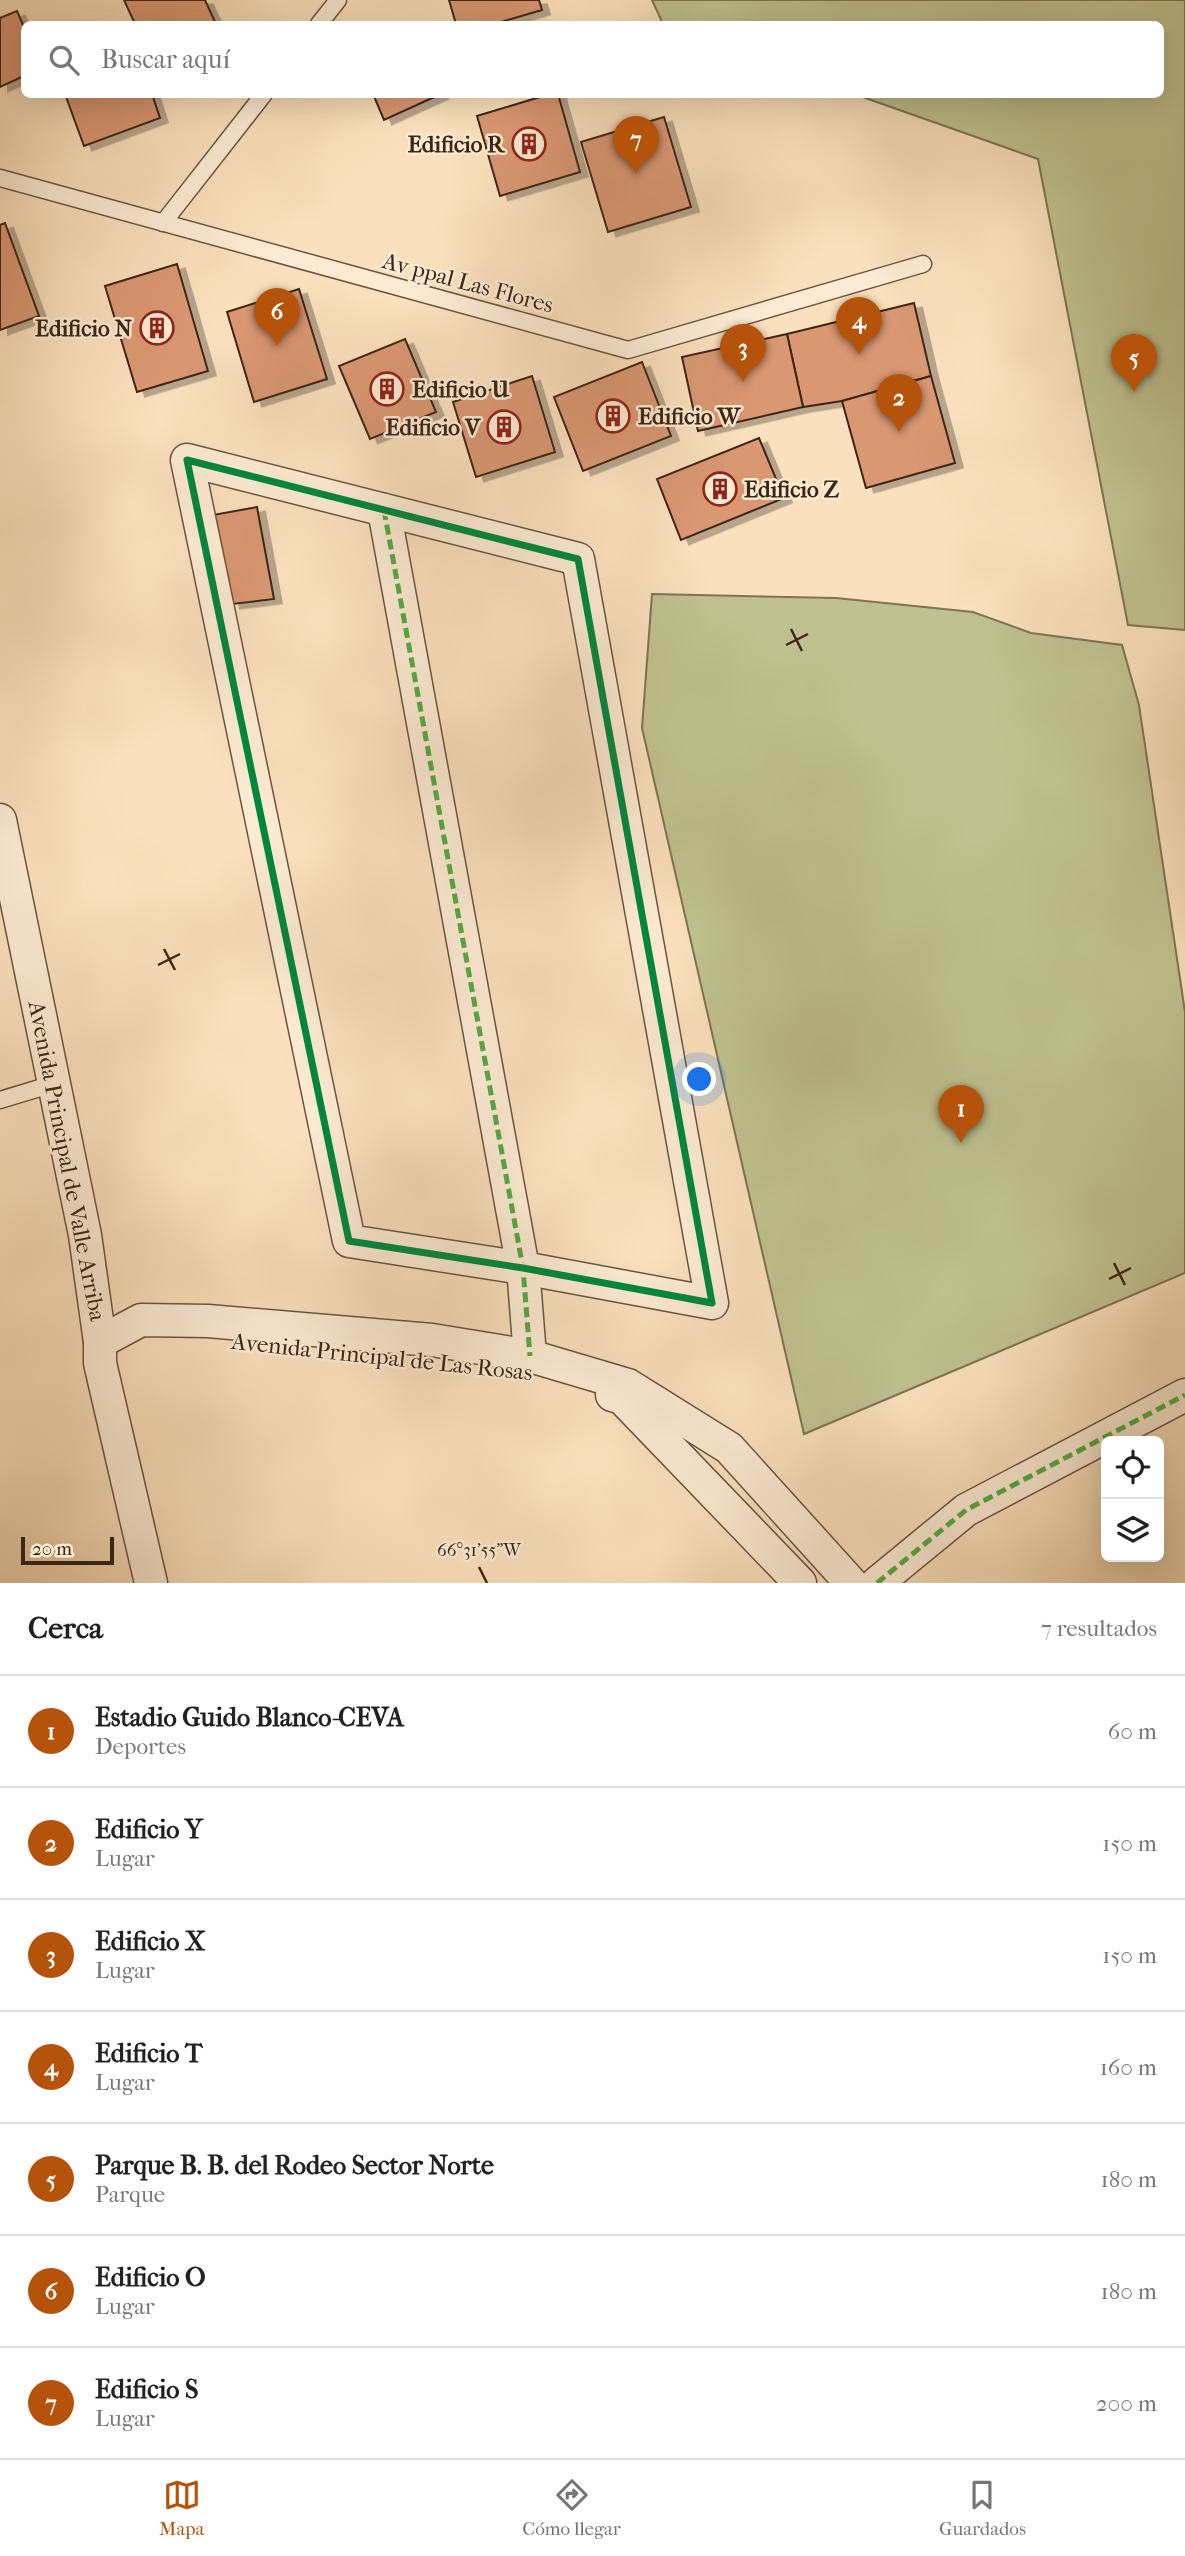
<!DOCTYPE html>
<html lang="es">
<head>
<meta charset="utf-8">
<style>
	body { margin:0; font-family:"IM FELL French Canon",serif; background:#f2f2f2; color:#222 }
	.controls { position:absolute; right:21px; bottom:21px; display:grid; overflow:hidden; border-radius:10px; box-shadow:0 7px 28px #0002 }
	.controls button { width:63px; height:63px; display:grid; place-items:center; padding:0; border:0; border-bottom:2px solid #e0e0e0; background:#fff; color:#222; font:35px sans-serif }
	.scale { position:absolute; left:21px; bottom:18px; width:93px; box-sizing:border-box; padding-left:7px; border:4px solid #3d2616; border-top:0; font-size:19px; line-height:24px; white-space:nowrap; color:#3d2616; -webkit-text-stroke:5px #fcebd3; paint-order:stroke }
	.you { position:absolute; left:700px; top:1080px; width:24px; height:24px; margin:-18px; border:5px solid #fff; border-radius:50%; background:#1a73e8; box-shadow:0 0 0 10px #1a73e833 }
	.badge { display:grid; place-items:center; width:46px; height:46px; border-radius:50%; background:#b45309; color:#fff; font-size:23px; font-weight:700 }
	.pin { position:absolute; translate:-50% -58px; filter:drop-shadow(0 2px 4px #0008) }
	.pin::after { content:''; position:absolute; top:37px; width:24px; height:21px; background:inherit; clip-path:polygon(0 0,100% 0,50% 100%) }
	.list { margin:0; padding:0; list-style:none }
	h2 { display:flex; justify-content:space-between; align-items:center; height:91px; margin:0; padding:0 28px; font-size:30px }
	h2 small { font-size:23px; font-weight:400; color:#767676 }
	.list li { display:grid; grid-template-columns:46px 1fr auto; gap:21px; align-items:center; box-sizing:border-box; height:112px; padding:0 28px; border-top:2px solid #e0e0e0 }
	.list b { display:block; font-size:26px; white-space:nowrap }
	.list p { margin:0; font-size:23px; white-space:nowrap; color:#767676 }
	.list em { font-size:23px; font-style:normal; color:#767676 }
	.icon { flex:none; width:38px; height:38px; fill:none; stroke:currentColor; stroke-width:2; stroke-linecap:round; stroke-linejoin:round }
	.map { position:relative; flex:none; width:1185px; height:1583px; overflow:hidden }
	.search { position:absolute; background:#fff; box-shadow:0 7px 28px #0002; left:21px; right:21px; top:21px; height:77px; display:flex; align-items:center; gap:18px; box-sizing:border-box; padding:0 24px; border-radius:10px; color:#767676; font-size:26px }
	.sheet { height:875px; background:#fff }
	nav { display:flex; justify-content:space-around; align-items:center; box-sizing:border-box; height:98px; border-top:2px solid #e0e0e0; background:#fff; font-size:19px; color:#767676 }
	nav a { display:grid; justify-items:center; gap:4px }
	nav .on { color:#b45309 }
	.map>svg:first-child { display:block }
	.green { fill:#bfc290; stroke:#7e7453; stroke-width:2 }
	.building { fill:#d99772; stroke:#3d2616; stroke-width:2; filter:url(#shadow) }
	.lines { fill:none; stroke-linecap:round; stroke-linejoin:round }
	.service-casing { stroke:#6c5440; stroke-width:19 }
	.minor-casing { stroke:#6c5440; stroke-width:35 }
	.service { stroke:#fcebd3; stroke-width:16 }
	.minor { stroke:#fcebd3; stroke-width:32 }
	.quiet { stroke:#55aa42; stroke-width:5; stroke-dasharray:10 5; stroke-linecap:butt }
	.cycleway-casing { stroke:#fcebd3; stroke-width:11 }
	.cycleway { stroke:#00873e; stroke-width:7 }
	.ticks { fill:none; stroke:#3d2616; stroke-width:2.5 }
	.labels { text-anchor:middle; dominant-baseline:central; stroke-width:5; stroke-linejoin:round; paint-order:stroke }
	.poi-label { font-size:23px; font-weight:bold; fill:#3d2616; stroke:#fcebd3; text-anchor:end }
	.street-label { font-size:23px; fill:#3d2616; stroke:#fcebd3 }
	.ticks-label { font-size:18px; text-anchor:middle; fill:#3d2616; stroke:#fcebd3; stroke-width:5; stroke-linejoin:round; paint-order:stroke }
</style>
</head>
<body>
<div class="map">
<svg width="1185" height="1583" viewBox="0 0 1185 1583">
	<defs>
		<filter id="shadow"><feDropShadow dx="8" dy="4.5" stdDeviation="0" flood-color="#0004"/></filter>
	</defs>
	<rect width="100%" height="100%" fill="#fae0bc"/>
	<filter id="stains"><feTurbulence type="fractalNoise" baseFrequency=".00286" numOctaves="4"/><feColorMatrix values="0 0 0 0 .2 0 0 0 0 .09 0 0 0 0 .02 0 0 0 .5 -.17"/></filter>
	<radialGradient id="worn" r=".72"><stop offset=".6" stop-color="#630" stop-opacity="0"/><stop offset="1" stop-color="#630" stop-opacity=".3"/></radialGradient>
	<g class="green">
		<polygon points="652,0 1185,0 1185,630 1128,625 1038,159 857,95 1160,94 1160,24 663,24"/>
		<polygon points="652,594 836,598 973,612 1031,633 1122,645 1139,705 1185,1012 1185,1273 804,1434 642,728"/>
	</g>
	<g class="building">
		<polygon points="124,0 205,0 216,24 135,24"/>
		<polygon points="449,0 539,0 542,10 494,24 456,24"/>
		<polygon points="17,11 24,27 24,76 0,87 0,18"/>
		<polygon points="65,94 152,94 160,118 84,146"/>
		<polygon points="373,94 441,94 384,120"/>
		<polygon points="550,94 558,94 580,172 500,196 477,116"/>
		<polygon points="664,117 691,207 608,232 581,142"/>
		<polygon points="5,223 39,316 0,330 0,225"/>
		<polygon points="177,264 208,371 137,392 105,286"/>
		<polygon points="299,289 327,379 254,402 227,312"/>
		<polygon points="914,303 931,376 842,401 803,407 787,334"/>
		<polygon points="787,334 803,407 698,431 682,357"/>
		<polygon points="405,339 436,412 370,439 339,366"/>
		<polygon points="642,362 671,436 583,471 554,397"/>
		<polygon points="532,376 555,452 476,477 453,402"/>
		<polygon points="931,376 955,463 866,488 842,401"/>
		<polygon points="759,438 784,498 681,540 657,479"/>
		<polygon points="257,507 274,599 232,604 213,515"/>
	</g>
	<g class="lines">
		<defs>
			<g id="service">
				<polyline points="319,24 338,0"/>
				<polyline points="0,178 628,350 923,264"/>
				<polyline points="163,223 264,94"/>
				<polyline points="0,1100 53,1084"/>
			</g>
			<g id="minor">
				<polygon points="187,460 578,559 712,1303 523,1268 349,1241"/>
				<polyline points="384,510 523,1268 530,1356"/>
				<polyline points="0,820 85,1235 100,1342 100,1363 151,1583"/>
				<polyline points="100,1342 141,1320 208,1321 432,1340 530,1356 628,1385 729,1448 851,1583"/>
				<polyline points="612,1395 622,1398 800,1583"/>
				<polyline points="877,1583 966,1510 1185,1395"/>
			</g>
		</defs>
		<use href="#service" class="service-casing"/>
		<use href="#minor" class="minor-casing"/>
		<use href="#service" class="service"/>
		<use href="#minor" class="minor"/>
		<g class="quiet">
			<polyline points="384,510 523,1268 530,1356"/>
			<polyline points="877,1583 966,1510 1185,1395"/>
		</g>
		<defs>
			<polygon id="cycleway" points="187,460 578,559 712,1303 523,1268 349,1241"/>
		</defs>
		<use href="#cycleway" class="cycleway-casing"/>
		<use href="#cycleway" class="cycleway"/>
	</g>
	<path class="ticks" d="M791 629 802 651M786 645 808 634M164 949 175 970M158 965 180 954M1114 1263 1125 1285M1109 1279 1131 1268M479 1567 487 1583"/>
	<defs>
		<symbol id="building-ring" viewBox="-11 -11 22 22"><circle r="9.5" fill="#fcebd3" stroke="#8f2418" stroke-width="1.5"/><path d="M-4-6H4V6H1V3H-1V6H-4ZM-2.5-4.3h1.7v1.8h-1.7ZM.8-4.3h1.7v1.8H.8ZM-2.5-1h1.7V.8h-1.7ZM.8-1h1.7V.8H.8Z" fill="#8f2418"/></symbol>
	</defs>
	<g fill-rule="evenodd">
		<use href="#building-ring" x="510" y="125" width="38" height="38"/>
		<use href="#building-ring" x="138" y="309" width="38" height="38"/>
		<use href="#building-ring" x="368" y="370" width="38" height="38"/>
		<use href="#building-ring" x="594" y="397" width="38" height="38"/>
		<use href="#building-ring" x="485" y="408" width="38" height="38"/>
		<use href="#building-ring" x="701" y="470" width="38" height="38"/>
	</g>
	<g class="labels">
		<g class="poi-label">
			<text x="504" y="144">Edificio R</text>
			<text x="132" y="328">Edificio N</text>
			<text x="412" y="389" text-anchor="start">Edificio U</text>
			<text x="638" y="416" text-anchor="start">Edificio W</text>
			<text x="480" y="427">Edificio V</text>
			<text x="744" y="489" text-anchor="start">Edificio Z</text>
		</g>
		<g class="street-label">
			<text transform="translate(468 283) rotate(15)">Av ppal Las Flores</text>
			<text transform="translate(67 1161) rotate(79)">Avenida Principal de Valle Arriba</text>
			<text transform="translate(382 1357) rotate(6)">Avenida Principal de Las Rosas</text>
		</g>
	</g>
	<g class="ticks-label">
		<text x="479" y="1556">66°31'55"W</text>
	</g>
	<rect width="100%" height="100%" filter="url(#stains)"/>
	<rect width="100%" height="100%" fill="url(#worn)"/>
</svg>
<div class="controls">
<button><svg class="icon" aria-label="locate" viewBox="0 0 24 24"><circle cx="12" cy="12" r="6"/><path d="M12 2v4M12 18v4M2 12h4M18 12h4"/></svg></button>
<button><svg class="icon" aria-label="layers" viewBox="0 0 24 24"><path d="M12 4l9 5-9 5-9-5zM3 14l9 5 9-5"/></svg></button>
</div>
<div class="scale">20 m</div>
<div class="you"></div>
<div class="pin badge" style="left:961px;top:1143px">1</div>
<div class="pin badge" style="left:899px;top:432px">2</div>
<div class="pin badge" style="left:743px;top:382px">3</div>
<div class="pin badge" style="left:859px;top:355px">4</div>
<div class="pin badge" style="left:1134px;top:392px">5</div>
<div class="pin badge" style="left:277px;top:346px">6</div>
<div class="pin badge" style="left:636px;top:174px">7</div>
<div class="search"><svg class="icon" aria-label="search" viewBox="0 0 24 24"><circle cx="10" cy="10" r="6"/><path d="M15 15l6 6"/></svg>Buscar aquí</div>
</div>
<section class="sheet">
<h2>Cerca<small>7 resultados</small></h2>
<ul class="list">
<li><span class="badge">1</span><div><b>Estadio Guido Blanco-CEVA</b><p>Deportes</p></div><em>60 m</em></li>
<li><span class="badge">2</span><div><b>Edificio Y</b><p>Lugar</p></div><em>150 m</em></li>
<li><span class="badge">3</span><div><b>Edificio X</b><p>Lugar</p></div><em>150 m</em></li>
<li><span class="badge">4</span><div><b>Edificio T</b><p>Lugar</p></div><em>160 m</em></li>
<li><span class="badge">5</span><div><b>Parque B. B. del Rodeo Sector Norte</b><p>Parque</p></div><em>180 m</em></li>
<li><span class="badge">6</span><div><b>Edificio O</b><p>Lugar</p></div><em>180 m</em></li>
<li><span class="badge">7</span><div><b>Edificio S</b><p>Lugar</p></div><em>200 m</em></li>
</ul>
</section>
<nav>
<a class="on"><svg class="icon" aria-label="map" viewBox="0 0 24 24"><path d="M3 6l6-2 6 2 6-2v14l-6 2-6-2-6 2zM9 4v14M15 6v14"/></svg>Mapa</a>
<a><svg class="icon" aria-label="directions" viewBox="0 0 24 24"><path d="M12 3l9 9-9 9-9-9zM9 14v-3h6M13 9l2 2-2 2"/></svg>Cómo llegar</a>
<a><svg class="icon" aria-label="saved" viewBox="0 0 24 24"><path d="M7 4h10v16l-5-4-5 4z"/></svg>Guardados</a>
</nav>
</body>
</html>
